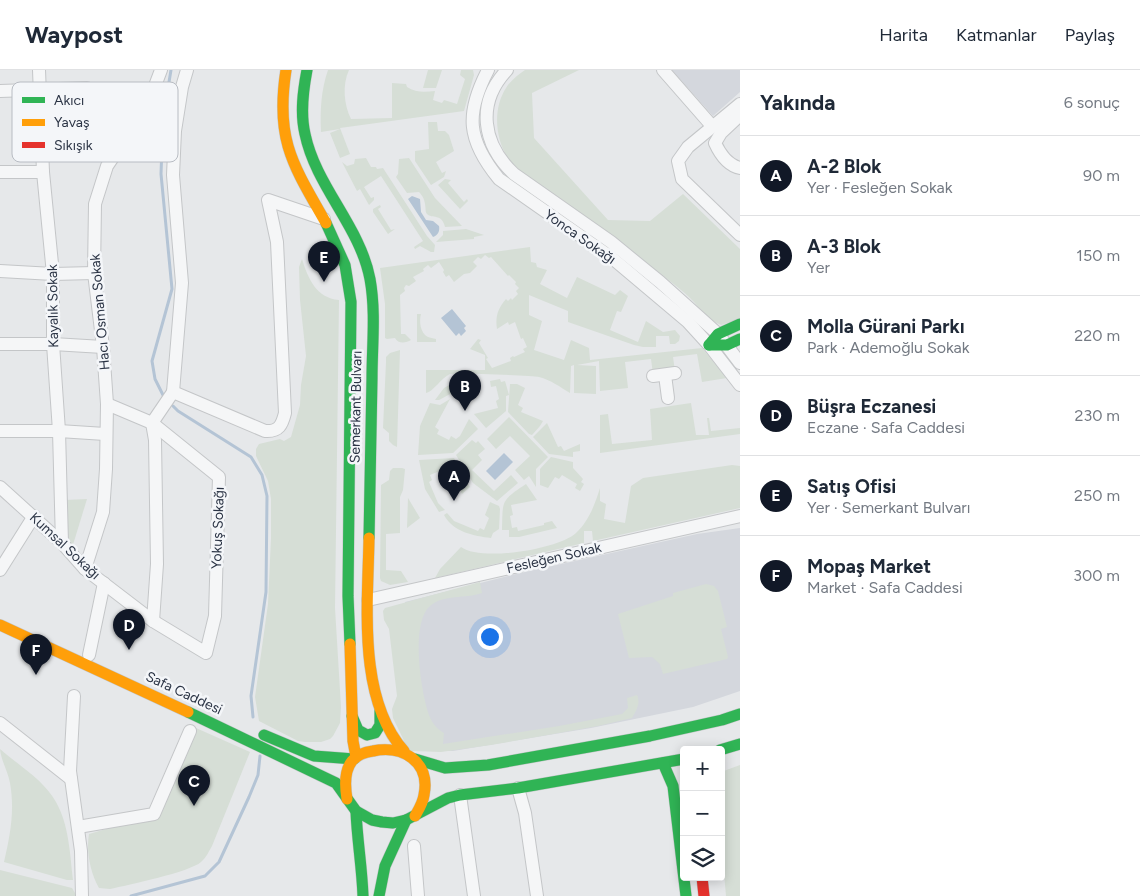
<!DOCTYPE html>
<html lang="tr">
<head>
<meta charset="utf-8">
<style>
	body { margin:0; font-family:Figtree,sans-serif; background:#f2f2f3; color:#1f2937 }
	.controls { position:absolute; right:15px; bottom:15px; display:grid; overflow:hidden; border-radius:5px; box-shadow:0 2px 12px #0003 }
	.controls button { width:45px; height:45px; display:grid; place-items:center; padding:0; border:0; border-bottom:1px solid #e0e1e3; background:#fff; color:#1f2937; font:25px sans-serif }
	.you { position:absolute; left:489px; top:566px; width:18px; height:18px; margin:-12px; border:4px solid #fff; border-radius:50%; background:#1a73e8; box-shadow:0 0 0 8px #1a73e833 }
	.badge { display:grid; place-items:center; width:32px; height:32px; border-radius:50%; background:#111827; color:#fff; font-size:16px; font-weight:700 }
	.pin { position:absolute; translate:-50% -41px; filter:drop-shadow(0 1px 2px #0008) }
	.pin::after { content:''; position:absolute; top:26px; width:18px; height:15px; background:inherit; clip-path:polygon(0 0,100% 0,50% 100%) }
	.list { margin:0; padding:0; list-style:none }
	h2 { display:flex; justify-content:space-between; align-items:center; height:65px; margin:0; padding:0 20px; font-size:21px }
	h2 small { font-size:16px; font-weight:400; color:#747a83 }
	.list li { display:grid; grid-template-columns:32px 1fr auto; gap:15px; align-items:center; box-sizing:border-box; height:80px; padding:0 20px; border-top:1px solid #e0e1e3 }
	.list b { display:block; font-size:19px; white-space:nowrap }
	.list p { margin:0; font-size:16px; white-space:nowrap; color:#747a83 }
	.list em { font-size:16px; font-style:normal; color:#747a83 }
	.icon { flex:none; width:28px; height:28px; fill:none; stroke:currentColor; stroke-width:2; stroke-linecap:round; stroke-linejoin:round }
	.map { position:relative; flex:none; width:740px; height:826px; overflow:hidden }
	header { display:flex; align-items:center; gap:30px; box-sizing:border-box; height:70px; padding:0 25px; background:#fff; border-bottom:1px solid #e0e1e3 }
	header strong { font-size:24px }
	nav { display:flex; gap:28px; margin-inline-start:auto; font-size:18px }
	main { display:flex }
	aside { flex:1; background:#fff }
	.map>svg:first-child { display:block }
	.built { fill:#d4d7dd }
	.green { fill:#d6ded6 }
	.water { fill:#b4c4d5 }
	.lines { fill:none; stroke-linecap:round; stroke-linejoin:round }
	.stream { stroke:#b4c4d5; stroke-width:3 }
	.street-casing { stroke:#c4c6c8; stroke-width:14 }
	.fast-casing { stroke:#c4c6c8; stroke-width:12 }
	.slow-casing { stroke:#c4c6c8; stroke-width:12 }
	.jam-casing { stroke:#c4c6c8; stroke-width:12 }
	.street { stroke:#f5f6f7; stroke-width:12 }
	.fast { stroke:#30b455; stroke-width:11 }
	.slow { stroke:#ff9f0a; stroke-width:11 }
	.jam { stroke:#e5322d; stroke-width:11 }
	.labels { text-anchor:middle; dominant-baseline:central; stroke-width:5; stroke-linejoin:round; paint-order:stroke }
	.street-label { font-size:14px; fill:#2b3445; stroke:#f4f6f9 }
	.key { fill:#f4f6f9; stroke:#b8bcc3; stroke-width:1 }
	.key-label { font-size:14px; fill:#2b3445 }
</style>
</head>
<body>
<header>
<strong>Waypost</strong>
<nav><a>Harita</a><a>Katmanlar</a><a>Paylaş</a></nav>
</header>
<main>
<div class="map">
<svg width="740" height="826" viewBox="0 0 740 826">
	<rect width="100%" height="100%" fill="#e6e8ea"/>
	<g class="built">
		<polygon points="672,0 740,0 740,22 713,46"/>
		<polygon points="740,458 740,621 693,637 591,658 453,681 428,680 405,532 516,504 697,464"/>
	</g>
	<g class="green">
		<path d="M328 0H349C342 15 344 35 351 49L392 48V13L406 14 407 17C416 23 425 22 435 21L433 30 442 33 444 30 457 34 465 9 460 5 461 0H473L474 5 464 41 340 58 350 84 340 88 330 63 340 59 321 62C320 41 321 20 328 0Z"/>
		<polygon points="428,0 442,0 436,18 423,18"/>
		<path d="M525 0H579L532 23 534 68 608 150 650 151 683 124 740 179V249L721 255C708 250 701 239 690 228 683 221 675 215 667 209 633 183 599 156 564 131 547 119 519 105 507 87 495 67 493 38 506 18 511 10 518 5 525 0Z"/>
		<polygon points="428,52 437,52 438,61 445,61 449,65 454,81 436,92 442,103 446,101 444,107 431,115 415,91 415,81 429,79"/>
		<polygon points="366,88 371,97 376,97 377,99 383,98 427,166 435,175 434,182 431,182 420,176 415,179 414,177 423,171 381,106 364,117 371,128 374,127 374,130 369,135 360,119 357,121 342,92 347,96 354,94 355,89"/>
		<path d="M409 88 435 128 462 156 445 157C442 143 432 149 427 144 424 141 428 131 419 122L407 123 396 107 398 104 399 89Z"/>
		<polygon points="445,109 451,110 448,113 464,132 467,129 468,131 460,139 438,115"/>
		<polygon points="380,135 381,137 378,139 391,160 395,159 388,164 373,142 373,139"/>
		<polygon points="466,159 484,165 474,167 474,169 436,172 443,165 443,161"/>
		<path d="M530 177 531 192 536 193 537 197 547 200 540 214 567 228 577 207 615 225 620 220 628 226 621 242 617 241 610 260 638 272 646 251 663 262 675 260 680 266 679 271 675 274H670L669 266H656V277H643L634 275 568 252V241L529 225V245L542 251 534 280 564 290 571 270 589 278 590 290 702 278 727 308 702 312 697 284 673 287 675 301 653 304 651 289 625 292 628 318 600 321 599 291 577 295 596 296V324L574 323V295L571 296 570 323C560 317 551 310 539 307 532 305 454 303 450 304 441 308 433 322 426 323V300H485V285L470 279 478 269 481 270 479 273 488 288 486 289 492 298 511 291 510 288 513 286 514 287 525 282 523 279 527 277 523 268 521 269 515 252 509 255 508 252 497 259C495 247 498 238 506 229L508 231 511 228 512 230 518 224 516 221 519 218 515 214 516 212 509 205 508 206 491 187 489 188 485 185 481 189 478 187 473 192 477 196 470 203 464 204 454 212 449 205 446 207 443 202 444 200 439 192 431 198 428 195 423 199 424 201 413 207 416 211 409 216 406 215 404 218 405 221 400 225 401 264H405L411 270C406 273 398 274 395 268L387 269 385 268V234L380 198Z"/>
		<path d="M302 189C308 208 316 228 339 230L335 538 341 637 340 653 333 666 330 669 321 672H305L298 671 259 651 255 627 268 534 271 468V429L268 411 256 386V379L259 374 280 369 284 371 291 367 300 335 301 315 306 286 300 230 299 197Z"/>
		<path d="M417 244H421C419 251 420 263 428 267 430 268 433 268 436 269V272H417Z"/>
		<polygon points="400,280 397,377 393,375 389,371 389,363 383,358 386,292 386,287 390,283"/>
		<polygon points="500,309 501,312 505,311 509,325 506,326 506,341 486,358 474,344 498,338 496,331 499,329 496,316 491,317 490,311"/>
		<polygon points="455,312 474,313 463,319 457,325 454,322 439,330 435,330 444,318"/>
		<polygon points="510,314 517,314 525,318 518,335 523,338 521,342 543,351 540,356 532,365 529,364 508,342"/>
		<polygon points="450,329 435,357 439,360 437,364 449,370 451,366 456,369 460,366 469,349 478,359 453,383 418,385 420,356 430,333 440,335"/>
		<polygon points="691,333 696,365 709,365 707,348 709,348 711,361 740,358 740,364 600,383 600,345 608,344 612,374 652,370 650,339"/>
		<polygon points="509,347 548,387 536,399 536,417 529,406 524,410 515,400 530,386 510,366 496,379 487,369"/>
		<polygon points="547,353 558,377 561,376 564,381 580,374 580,381 573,382 573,387 549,384 533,367"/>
		<polygon points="472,370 476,373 478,371 485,379 478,385 482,390 472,400 494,421 511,405 518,413 497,431 473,413 456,385"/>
		<polygon points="551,387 573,392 573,398 583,409 581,412 584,414 580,421 575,418 577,414 562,405 559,409 555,407 548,418 540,415 540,399"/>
		<polygon points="454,388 470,417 462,424 454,406 451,406 450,403 445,405 442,400 430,405 432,410 429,412 438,433 445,440 439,442 425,419 419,390"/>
		<path d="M732 395 740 396V438L593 471 592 461H584V473L435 508 440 499 461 477C481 492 559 479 576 463 589 451 595 434 600 418V431L606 434 604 449 625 453 631 416 643 408Z"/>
		<polygon points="393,398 402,398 405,399 403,420 400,427 400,463 386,464 386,500 401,501 408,512 390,515 381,511 380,508 381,415 389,410 390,401"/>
		<path d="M526 414 537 430 511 435 513 445 510 446 512 458 517 457 518 461 544 455V453L552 451 557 458 519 467H509V460H502C503 431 500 431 526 414Z"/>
		<polygon points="408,428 420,448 407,458"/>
		<polygon points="87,429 72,478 67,477 64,430"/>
		<path d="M490 432 499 436 500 439 499 459 493 463 491 468C474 466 453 462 444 445L447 443 454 451 478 461 480 458 484 460 489 448 485 445Z"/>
		<path d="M480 512 482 523C465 529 444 524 430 536 410 553 421 623 429 645 432 653 437 659 444 663L443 674 559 656 622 644 628 638 627 628 637 625C641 633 636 641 632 648L598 656 491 675 441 682 412 681 408 679 393 648 392 639 397 626 389 559 384 550 383 541 385 538Z"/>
		<polygon points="706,514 714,516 718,521 727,557 721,559 728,587 727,589 663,604 660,594 652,587 629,588 618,544 673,526 673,523"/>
		<path d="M196 658 250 682 212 776C209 781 206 788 201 792 190 802 128 815 110 819L99 818C90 802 86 781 89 764L144 748 171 715Z"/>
		<path d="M0 679C18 695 44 710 56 732 69 755 70 784 73 810H67L4 792C10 766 15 741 10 713 8 702 1 690 0 679Z"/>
		<polygon points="740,695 740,826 726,826 721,769 721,702"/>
		<polygon points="0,800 72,818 75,823 75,826 0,826"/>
	</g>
	<g class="water">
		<path d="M412 126 420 129 421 142 426 150 433 151 439 156C440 161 438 165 433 167L408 129Z"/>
		<polygon points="452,239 466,256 464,258 466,261 461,266 459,263 456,266 441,248"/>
		<polygon points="504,383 513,392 495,410 486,401"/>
	</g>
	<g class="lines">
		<g class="stream">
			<polyline points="164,327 155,309 152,291 172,219 161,104 163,48 171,0"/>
			<polyline points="173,336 178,341 251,387 262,405 267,426 266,522 251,626 253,647"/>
			<polyline points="131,826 205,806 219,792 249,727 258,705 260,686"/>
		</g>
		<defs>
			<g id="street">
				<polyline points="39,0 43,102 53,204 53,274 59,361 62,473"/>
				<path d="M187 0 182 17 175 61 173 105 182 213 173 322 265 361C279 362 282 355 285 343L277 172 268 130 324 149"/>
				<path d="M488 0C465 44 467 70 499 109L612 188 688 252 709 275 740 315"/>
				<path d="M507 0C476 33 482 74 514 104L611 172 660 212 718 264 740 293"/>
				<polyline points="663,0 712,56"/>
				<polyline points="0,21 87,18"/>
				<polyline points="740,34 688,77 678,91 682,109 740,165"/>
				<path d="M740 45 721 63 715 73C720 84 727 95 740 98"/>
				<polyline points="0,102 43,102"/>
				<polyline points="0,201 53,204 94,203"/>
				<polyline points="0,274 53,274 103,277"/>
				<polyline points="665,305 668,328"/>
				<polyline points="653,306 675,303"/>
				<polyline points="0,361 59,361 105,364"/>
				<polyline points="0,417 62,473 85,499 153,551 206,583 215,546 219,407 152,353 107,334"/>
				<polyline points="85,499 103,442 106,399 107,334 103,277 94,203 95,134 107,96 147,37 161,0"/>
				<polyline points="0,500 34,446"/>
				<polyline points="368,530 740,446"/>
				<polyline points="153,551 157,494 155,370 152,353 173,322"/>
				<polyline points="89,585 104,513"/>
				<polyline points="74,626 70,701 81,781 82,826"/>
				<polyline points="0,653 71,709"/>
				<polyline points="518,718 525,743 537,826"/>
				<polyline points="460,725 474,826"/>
				<polyline points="78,757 154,744 190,661"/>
				<polyline points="414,776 418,826"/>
			</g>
			<g id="fast">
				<path d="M307 0C303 21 300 43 305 64 316 117 360 156 370 209 376 242 372 276 372 308 371 361 370 415 369 468"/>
				<polyline points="326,153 345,195 351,232 348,526 350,574"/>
				<polyline points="709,275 718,264 740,254"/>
				<polyline points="709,275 727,275 740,269"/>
				<polyline points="188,642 336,713 356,741 372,750 382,752 393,753 406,750 448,728 460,725 518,718 684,689"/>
				<polyline points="352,646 358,660 367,665 375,663 380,655 380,641"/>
				<polyline points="264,665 314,686 354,689"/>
				<polyline points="720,680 740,674"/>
				<polyline points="415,689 445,698 488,695 650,666 722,650 740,644"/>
				<polyline points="663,693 673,716 686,826"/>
				<path d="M356 741C357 769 362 797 363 826"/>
				<polyline points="379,826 385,796 406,750"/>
			</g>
			<g id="slow">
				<path d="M286 0C275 70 293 95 326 153"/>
				<path d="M369 468C368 534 357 628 404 681"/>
				<polyline points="0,555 188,642"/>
				<polyline points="350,574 353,671 356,687"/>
				<path d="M347 729C345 717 344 701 352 691 357 685 365 682 373 681 402 675 431 691 424 725 423 733 419 739 415 746"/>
			</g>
			<polyline id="jam" points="702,807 704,826"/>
		</defs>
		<use href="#street" class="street-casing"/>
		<use href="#fast" class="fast-casing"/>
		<use href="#slow" class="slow-casing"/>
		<use href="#jam" class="jam-casing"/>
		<use href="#street" class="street"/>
		<use href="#fast" class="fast"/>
		<use href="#slow" class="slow"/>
		<use href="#jam" class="jam"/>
	</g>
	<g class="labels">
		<g class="street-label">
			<text transform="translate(580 167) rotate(35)">Yonca Sokağı</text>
			<text transform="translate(53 236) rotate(-91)">Kayalık Sokak</text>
			<text transform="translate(100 242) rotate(-95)">Hacı Osman Sokak</text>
			<text transform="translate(356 337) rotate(-89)">Semerkant Bulvarı</text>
			<text transform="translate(218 458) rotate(-88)">Yokuş Sokağı</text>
			<text transform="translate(65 476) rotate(43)">Kumsal Sokağı</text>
			<text transform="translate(554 488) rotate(-13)">Fesleğen Sokak</text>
			<text transform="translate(184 623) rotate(25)">Safa Caddesi</text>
		</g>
	</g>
	<rect x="12" y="12" width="166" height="80" rx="8" class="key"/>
	<rect x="22" y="27" width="23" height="6" fill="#30b455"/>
	<rect x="22" y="49" width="23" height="7" fill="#ff9f0a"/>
	<rect x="22" y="72" width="23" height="6" fill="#e5322d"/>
	<g class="key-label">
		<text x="54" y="35">Akıcı</text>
		<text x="54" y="57">Yavaş</text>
		<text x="54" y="80">Sıkışık</text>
	</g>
</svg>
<div class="controls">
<button>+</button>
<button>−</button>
<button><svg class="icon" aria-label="layers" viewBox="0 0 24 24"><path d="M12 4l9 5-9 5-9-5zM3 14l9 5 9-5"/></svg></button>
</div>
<div class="you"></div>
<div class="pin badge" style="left:454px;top:431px">A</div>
<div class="pin badge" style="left:465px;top:341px">B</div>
<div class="pin badge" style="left:194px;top:736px">C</div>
<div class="pin badge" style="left:129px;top:580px">D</div>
<div class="pin badge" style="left:324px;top:212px">E</div>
<div class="pin badge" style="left:36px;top:605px">F</div>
</div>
<aside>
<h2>Yakında<small>6 sonuç</small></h2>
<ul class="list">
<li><span class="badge">A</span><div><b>A-2 Blok</b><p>Yer · Fesleğen Sokak</p></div><em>90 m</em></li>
<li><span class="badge">B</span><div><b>A-3 Blok</b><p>Yer</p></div><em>150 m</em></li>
<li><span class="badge">C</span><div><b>Molla Gürani Parkı</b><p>Park · Ademoğlu Sokak</p></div><em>220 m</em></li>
<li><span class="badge">D</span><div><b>Büşra Eczanesi</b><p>Eczane · Safa Caddesi</p></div><em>230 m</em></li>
<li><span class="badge">E</span><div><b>Satış Ofisi</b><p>Yer · Semerkant Bulvarı</p></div><em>250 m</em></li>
<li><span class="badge">F</span><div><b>Mopaş Market</b><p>Market · Safa Caddesi</p></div><em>300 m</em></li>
</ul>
</aside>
</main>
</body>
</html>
